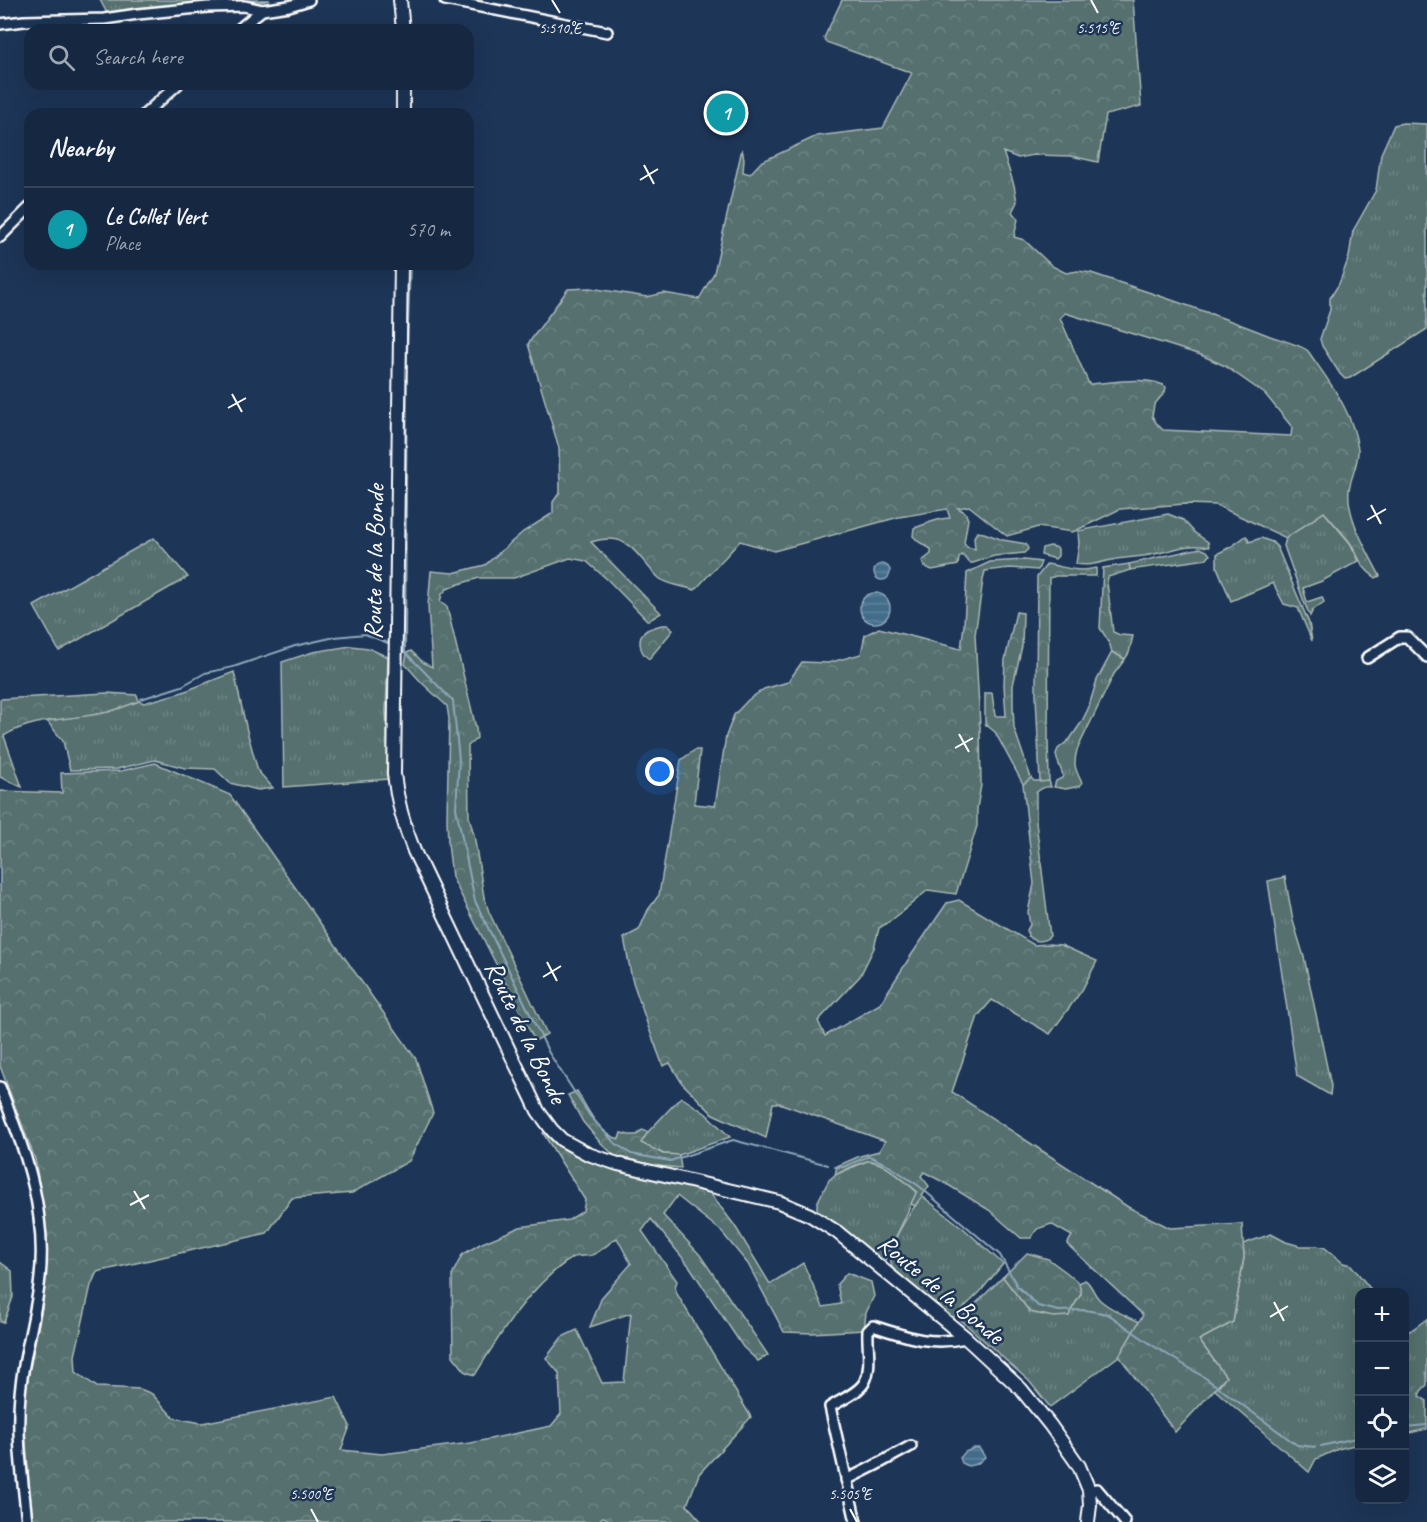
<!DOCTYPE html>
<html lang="en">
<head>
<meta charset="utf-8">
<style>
	body { margin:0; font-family:Caveat,sans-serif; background:#23344c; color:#f1f3f6 }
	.controls { position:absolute; right:18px; bottom:18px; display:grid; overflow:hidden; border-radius:12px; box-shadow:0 6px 24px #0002 }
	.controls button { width:54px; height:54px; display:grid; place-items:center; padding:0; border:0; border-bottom:2px solid #35445a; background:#162841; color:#f1f3f6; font:30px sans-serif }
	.you { position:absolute; left:660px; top:772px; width:21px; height:21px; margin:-15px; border:4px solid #fff; border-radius:50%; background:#1a73e8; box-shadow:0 0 0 9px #1a73e833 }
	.badge { display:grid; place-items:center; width:39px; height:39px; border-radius:50%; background:#d6ab8b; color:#fff; font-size:20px; font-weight:700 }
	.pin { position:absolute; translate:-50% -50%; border:3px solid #fff; box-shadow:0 2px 6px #0006 }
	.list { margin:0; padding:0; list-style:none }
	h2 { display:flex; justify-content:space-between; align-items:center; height:78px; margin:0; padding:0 24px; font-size:26px }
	h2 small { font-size:20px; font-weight:400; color:#9ea6b1 }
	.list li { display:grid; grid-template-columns:39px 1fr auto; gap:18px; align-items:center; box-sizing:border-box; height:84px; padding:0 24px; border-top:2px solid #35445a }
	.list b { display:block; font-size:22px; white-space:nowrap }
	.list p { margin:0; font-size:20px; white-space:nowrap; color:#9ea6b1 }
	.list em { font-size:20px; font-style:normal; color:#9ea6b1 }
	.icon { flex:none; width:33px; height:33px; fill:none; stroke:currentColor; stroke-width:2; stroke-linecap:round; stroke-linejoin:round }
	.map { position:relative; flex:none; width:1427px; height:1522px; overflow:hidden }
	.search { position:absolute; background:#162841; box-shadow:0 6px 24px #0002; left:24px; top:24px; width:450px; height:66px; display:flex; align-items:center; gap:15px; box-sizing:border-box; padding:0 21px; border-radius:18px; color:#9ea6b1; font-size:22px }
	.panel { position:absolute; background:#162841; box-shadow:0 6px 24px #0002; left:24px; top:108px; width:450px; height:162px; border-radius:18px }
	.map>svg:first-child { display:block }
	.grass { fill:url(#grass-tufts); stroke:#aab8b6; stroke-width:1.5 }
	.forest { fill:url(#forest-crowns); stroke:#aab8b6; stroke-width:1.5; fill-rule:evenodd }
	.water { fill:url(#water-rules); stroke:#8ea7b9; stroke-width:1.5 }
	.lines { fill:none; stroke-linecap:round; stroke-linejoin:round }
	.stream { stroke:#8ea7b9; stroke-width:2 }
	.minor-casing { stroke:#fff; stroke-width:14 }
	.major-casing { stroke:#fff; stroke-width:16 }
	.minor { stroke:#1d3557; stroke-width:9 }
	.major { stroke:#1d3557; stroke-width:12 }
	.ticks { fill:none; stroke:#fff; stroke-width:2 }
	.labels { text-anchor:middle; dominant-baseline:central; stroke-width:5; stroke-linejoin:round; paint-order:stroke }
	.street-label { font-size:26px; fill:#fff; stroke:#1d3557 }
	.ticks-label { font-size:15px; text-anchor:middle; fill:#fff; stroke:#1d3557; stroke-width:5; stroke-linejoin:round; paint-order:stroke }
</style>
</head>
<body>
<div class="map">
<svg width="1427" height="1522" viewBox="0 0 1427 1522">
	<defs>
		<pattern id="grass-tufts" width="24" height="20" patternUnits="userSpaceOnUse" patternTransform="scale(1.5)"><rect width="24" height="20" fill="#54706e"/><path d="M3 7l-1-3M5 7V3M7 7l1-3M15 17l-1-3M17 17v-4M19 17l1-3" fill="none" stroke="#6e8584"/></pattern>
		<pattern id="forest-crowns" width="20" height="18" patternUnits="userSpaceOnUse" patternTransform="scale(1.5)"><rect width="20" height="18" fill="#54706e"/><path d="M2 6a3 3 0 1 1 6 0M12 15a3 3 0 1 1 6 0" fill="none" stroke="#6e8584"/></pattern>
		<pattern id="water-rules" width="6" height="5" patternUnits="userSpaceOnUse" patternTransform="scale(1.5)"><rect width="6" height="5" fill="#426c8a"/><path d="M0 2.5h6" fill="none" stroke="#5e829c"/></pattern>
	</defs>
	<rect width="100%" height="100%" fill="#1d3557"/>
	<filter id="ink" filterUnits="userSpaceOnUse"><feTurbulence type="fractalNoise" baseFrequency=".0167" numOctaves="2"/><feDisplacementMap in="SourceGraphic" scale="12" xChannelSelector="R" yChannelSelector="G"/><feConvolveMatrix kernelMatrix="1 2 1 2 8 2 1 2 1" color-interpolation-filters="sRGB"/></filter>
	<g filter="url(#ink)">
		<g class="grass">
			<polygon points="100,0 270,0 259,2 211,1 108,15"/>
			<polygon points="1403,123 1427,124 1427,329 1350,378 1345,379 1340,374 1322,346 1320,339 1330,310 1330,298 1339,284 1349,257 1353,231 1376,190 1381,154 1394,125"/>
			<polygon points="1324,512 1350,543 1359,561 1322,581 1303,588 1307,602 1322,597 1324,602 1313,610 1310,616 1304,602 1284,546 1286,538"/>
			<path d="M1168 514 1183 520 1195 533 1208 542 1209 547C1187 543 1175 550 1154 554 1142 557 1129 557 1117 559 1104 561 1090 567 1076 564L1079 544 1078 531Z"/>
			<polygon points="1246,536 1248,538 1249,542 1261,538 1272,542 1277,547 1309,623 1312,641 1298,608 1284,604 1273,583 1231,601 1217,567 1217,554 1232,546"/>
			<polygon points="154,538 188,577 59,651 34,606"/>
			<polygon points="1200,548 1207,551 1210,555 1207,559 1130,570 1129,564"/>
			<polygon points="351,646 368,648 388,657 386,710 389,779 284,787 282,662 313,652"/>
			<path d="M1112 652 1125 659 1114 674 1077 750C1073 765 1075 769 1082 783L1080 786 1066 789 1054 787 1056 781 1062 778 1063 775 1057 759 1056 754 1058 749 1070 739 1081 723 1088 709 1097 680Z"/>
			<polygon points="234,672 247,731 258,771 273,788 258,790 230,783 215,769 185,768 155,760 117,769 70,770 63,741 47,721 108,712 139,701 144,703 183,692"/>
			<path d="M1031 778 1034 781H1049L1051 787C1045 786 1041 788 1036 793V822L1050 936C1043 943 1034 942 1028 936L1027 930 1030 925 1028 912 1034 884 1023 784Z"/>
			<polygon points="1285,877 1293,921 1304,957 1331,1086 1330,1095 1297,1076 1268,881"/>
			<polygon points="681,1097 705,1113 730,1137 679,1155 664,1154 640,1143 648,1132"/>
			<path d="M867 1161C886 1161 903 1181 917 1192L885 1260 878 1258 839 1227 820 1215 817 1210V1203L829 1180 835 1175Z"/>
			<path d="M922 1196 963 1228 1003 1264 980 1292 953 1318C939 1313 905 1279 892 1268 891 1263 890 1257 891 1253 893 1236 912 1210 922 1196Z"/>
			<polygon points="1271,1234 1286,1242 1300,1246 1317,1246 1325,1248 1343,1263 1351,1265 1373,1292 1360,1292 1359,1444 1338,1449 1316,1459 1309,1472 1215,1390 1226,1377 1199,1340 1233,1322 1244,1258 1243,1244"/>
			<polygon points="0,1262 12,1271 13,1297 4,1322 0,1322"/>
			<path d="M1003 1277 1030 1312 1069 1316 1071 1310 1081 1294 1079 1283 1085 1280C1092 1284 1093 1294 1100 1300 1109 1308 1128 1317 1140 1322L1119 1356 1050 1407 1029 1381 960 1319Z"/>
			<polygon points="1427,1319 1427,1385 1421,1391 1419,1396 1427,1401 1427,1429 1405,1434 1405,1330 1410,1331"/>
		</g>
		<g class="forest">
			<path d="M842 0H1133L1141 106 1106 115 1098 162 1071 156 1034 155 1018 158 1003 152 1014 185 1017 202 1012 212 1018 219 1014 237 1024 240 1052 266 1066 273 1078 271 1091 273C1151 293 1211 312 1270 336 1281 340 1301 345 1308 351 1329 382 1353 411 1358 449 1359 463 1351 476 1349 490 1346 517 1368 552 1380 576L1376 578C1358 566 1360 556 1349 541 1341 531 1332 521 1324 512L1286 538 1216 505 1185 504 1120 509 1073 532 1038 527 1007 536 969 506 958 508 965 512 968 519 964 543 967 547 975 549 974 537 977 532 984 533 1003 540 1026 544 1028 549 1024 553 994 556 973 563H970L962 555 959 558 958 565 932 570 924 566 922 561 931 554V549L919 542 913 536 914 528C928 524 933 519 950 518L947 509 899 517 774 551 740 541 695 590C685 587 666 584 659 578 636 557 631 530 591 542L661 613 648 621 608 580 586 561 570 558 514 578H479L459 584 447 589 442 594 440 602 447 607 476 728 477 738 468 746 469 817 474 835 484 897 489 912 547 1034 535 1041 452 877 448 843 447 819 449 719 447 706 422 683 405 664 407 653 411 651 424 663 432 667 428 606 431 571 453 573 485 565 523 532 553 513V502L560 492 559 448 528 344 568 289 590 288 647 297 664 293 699 299 714 273 742 149 744 159 743 172 750 174 761 162 817 136 883 128 912 73 826 42 824 38ZM1065 313 1201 355 1225 366 1265 394 1292 427 1291 436 1163 430 1157 424 1152 416 1154 405 1165 392 1166 387C1151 375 1108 383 1089 384L1060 318Z"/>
			<polygon points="1050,546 1055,547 1058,549 1058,556 1055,559 1041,555 1042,548"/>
			<path d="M1024 560 1041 562 1038 570 1010 568 985 571 983 580 975 635 980 726 981 785 977 808V826L956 894 928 890 892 920 879 928 874 948 860 976 818 1021 825 1036 880 1004 910 957 947 903 959 900 1034 945 1048 944 1061 945 1097 961 1082 990 1050 1034 992 1000 978 1016 952 1092 1128 1207 1170 1228 1242 1224 1244 1257 1233 1322 1199 1340 1226 1377 1175 1432 1119 1356 1143 1315 1067 1244 1072 1236 1051 1224 1037 1229 1031 1238H1021L989 1210 945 1183 924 1172 921 1176 929 1186 915 1206 911 1204 917 1191C906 1183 881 1158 867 1161 856 1164 845 1170 835 1175L837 1166 860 1156 879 1151 885 1141 779 1103H773L766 1138 713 1114 682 1083 670 1063 663 1066 648 1026 632 979 624 938 639 930 648 910 659 895 681 760 695 750H700L694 804 715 806 726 736 734 715 748 700 764 689 788 682 802 662 828 663 861 654 865 635 879 628 961 649 964 625 967 573 990 562Z"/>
			<path d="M1047 564C1066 567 1076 573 1096 568V576H1056L1049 578 1048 738 1049 781 1040 782 1036 695 1037 577Z"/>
			<polygon points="1129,564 1130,570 1108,577 1107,582 1113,632 1120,635 1133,636 1129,653 1125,659 1112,652 1109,642 1100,628 1103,568"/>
			<polygon points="1016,612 1023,613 1022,646 1013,685 1013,706 1014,728 1031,778 1023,784 995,732 985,724 985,693 992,693 995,716 1006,716 1004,685 1005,660"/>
			<path d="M662 625H668L673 630 649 659C639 652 636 637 647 630 651 628 657 626 662 625Z"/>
			<path d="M107 693 137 695 139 701C129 705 118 709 108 712 75 720 32 717 4 736L22 787 0 777V699Z"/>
			<path d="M155 763 230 795 416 1059 433 1113 409 1161 352 1193 292 1198 267 1233 97 1272 91 1285 75 1356 76 1372 97 1387 140 1389 152 1394 174 1418 202 1423 336 1397 350 1426 341 1450 382 1454 471 1443 551 1426 561 1414 559 1373 546 1358 562 1337 577 1330 602 1383 624 1382 631 1313 590 1327 602 1297 631 1264 617 1238C609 1243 602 1250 594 1254 588 1258 579 1254 572 1258 530 1285 501 1333 475 1375L466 1372 453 1356 452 1275 462 1255 480 1244 520 1227 569 1220 583 1211 585 1200 543 1133 545 1131 557 1145 572 1154 594 1162 707 1189 735 1226 770 1284 803 1263 823 1307 841 1304 837 1284 847 1273 871 1282 874 1296 866 1313 864 1330 812 1333 784 1332 748 1264 720 1230 677 1196 663 1215 700 1255 768 1355 758 1361 743 1347 690 1267 651 1219 642 1231 677 1281 675 1287 677 1294 751 1417 699 1474 687 1505 702 1522H613L603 1517 597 1522H32L23 1404 43 1302 47 1234 35 1159 0 1066V791L62 793 61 773 121 771Z"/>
			<path d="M577 1091C587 1108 598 1134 619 1139L621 1133 629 1135H637L642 1130 648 1132 641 1143 663 1154 679 1155 681 1168 657 1166 617 1158 599 1141 583 1122 568 1095Z"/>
			<polygon points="1027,1253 1048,1259 1066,1272 1079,1283 1081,1294 1071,1310 1069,1316 1053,1317 1030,1312 1003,1277"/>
		</g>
		<g class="water">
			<circle cx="882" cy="572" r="8"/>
			<circle cx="875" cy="608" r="15"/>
			<polygon points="974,1448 979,1448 985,1457 977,1464 968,1466 962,1463 960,1458 965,1452"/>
		</g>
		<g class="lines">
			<g class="stream">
				<polyline points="400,649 405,652 453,701 459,760 456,808 475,901 549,1053 590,1116 615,1143 631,1154 670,1161 733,1140 828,1165"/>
				<polyline points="405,651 407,356 410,264"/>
				<polyline points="141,699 182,686 205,673 233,667 295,646 335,637 365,634 393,645"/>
				<polyline points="835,1167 843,1167 869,1156 888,1165 919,1186 1000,1255 1017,1286 1038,1306 1059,1311 1085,1310 1108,1314 1152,1345 1207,1379 1297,1445 1315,1447"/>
				<polyline points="1404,1427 1427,1425"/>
				<polyline points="1321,1446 1360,1437"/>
			</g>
			<defs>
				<g id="minor">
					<polyline points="445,0 607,32"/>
					<polyline points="0,24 24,21 104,19 138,14 208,7 244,6 262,10 289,6 309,0"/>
					<polyline points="238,30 262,10"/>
					<polyline points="145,114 178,84"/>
					<polyline points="0,237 30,207"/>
					<polyline points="1367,658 1400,637 1407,637 1427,657"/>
					<path d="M0 1087C16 1129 34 1172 39 1218 42 1240 42 1264 39 1286 34 1323 23 1358 20 1394 16 1437 23 1480 27 1522"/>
					<polyline points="846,1480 874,1466 911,1446"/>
					<polyline points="1089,1490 1097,1489 1125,1522"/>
					<path d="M856 1522 830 1407C841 1400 860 1392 865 1381 872 1366 867 1347 868 1331L873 1326C907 1337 930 1346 966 1338"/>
				</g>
				<g id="major">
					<polyline points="400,0 403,30"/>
					<polyline points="403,114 403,84"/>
					<path d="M401 264 394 774C397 802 404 826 414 851L538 1111 552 1130 562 1140 588 1154 618 1164 779 1202 810 1215 837 1232 966 1338 1021 1389 1050 1425 1079 1466 1089 1490 1090 1505 1088 1522"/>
				</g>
			</defs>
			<use href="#minor" class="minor-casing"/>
			<use href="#major" class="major-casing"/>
			<use href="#minor" class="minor"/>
			<use href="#major" class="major"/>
		</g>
	</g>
	<path class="ticks" d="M552 0 560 13M1091 0 1098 13M644 165 654 184M640 180 658 169M232 394 242 412M228 408 246 398M1371 505 1381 524M1367 520 1386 509M959 734 969 752M955 748 973 738M547 962 557 981M543 977 561 966M134 1191 145 1209M130 1205 149 1195M1274 1302 1284 1321M1270 1317 1288 1306M311 1509 318 1522M850 1509 857 1522"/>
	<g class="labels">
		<g class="street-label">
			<text transform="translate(374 562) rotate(-89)">Route de la Bonde</text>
			<text transform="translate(526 1032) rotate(64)">Route de la Bonde</text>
			<text transform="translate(941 1289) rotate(40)">Route de la Bonde</text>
		</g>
	</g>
	<g class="ticks-label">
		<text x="560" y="33">5.510°E</text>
		<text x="1098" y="33">5.515°E</text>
		<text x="311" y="1499">5.500°E</text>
		<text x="850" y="1499">5.505°E</text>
	</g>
</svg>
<div class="controls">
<button>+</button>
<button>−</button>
<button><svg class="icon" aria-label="locate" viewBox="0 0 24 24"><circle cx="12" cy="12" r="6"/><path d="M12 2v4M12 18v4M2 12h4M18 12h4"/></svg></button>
<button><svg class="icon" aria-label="layers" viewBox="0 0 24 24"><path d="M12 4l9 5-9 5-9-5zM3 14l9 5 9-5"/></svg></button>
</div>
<div class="you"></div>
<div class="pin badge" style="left:726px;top:113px;background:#0f9aa8">1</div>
<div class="search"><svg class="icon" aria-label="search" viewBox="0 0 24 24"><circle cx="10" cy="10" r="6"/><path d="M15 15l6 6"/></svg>Search here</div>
<section class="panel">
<h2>Nearby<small></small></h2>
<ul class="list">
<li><span class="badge" style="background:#0f9aa8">1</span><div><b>Le Collet Vert</b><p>Place</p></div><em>570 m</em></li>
</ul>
</section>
</div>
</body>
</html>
